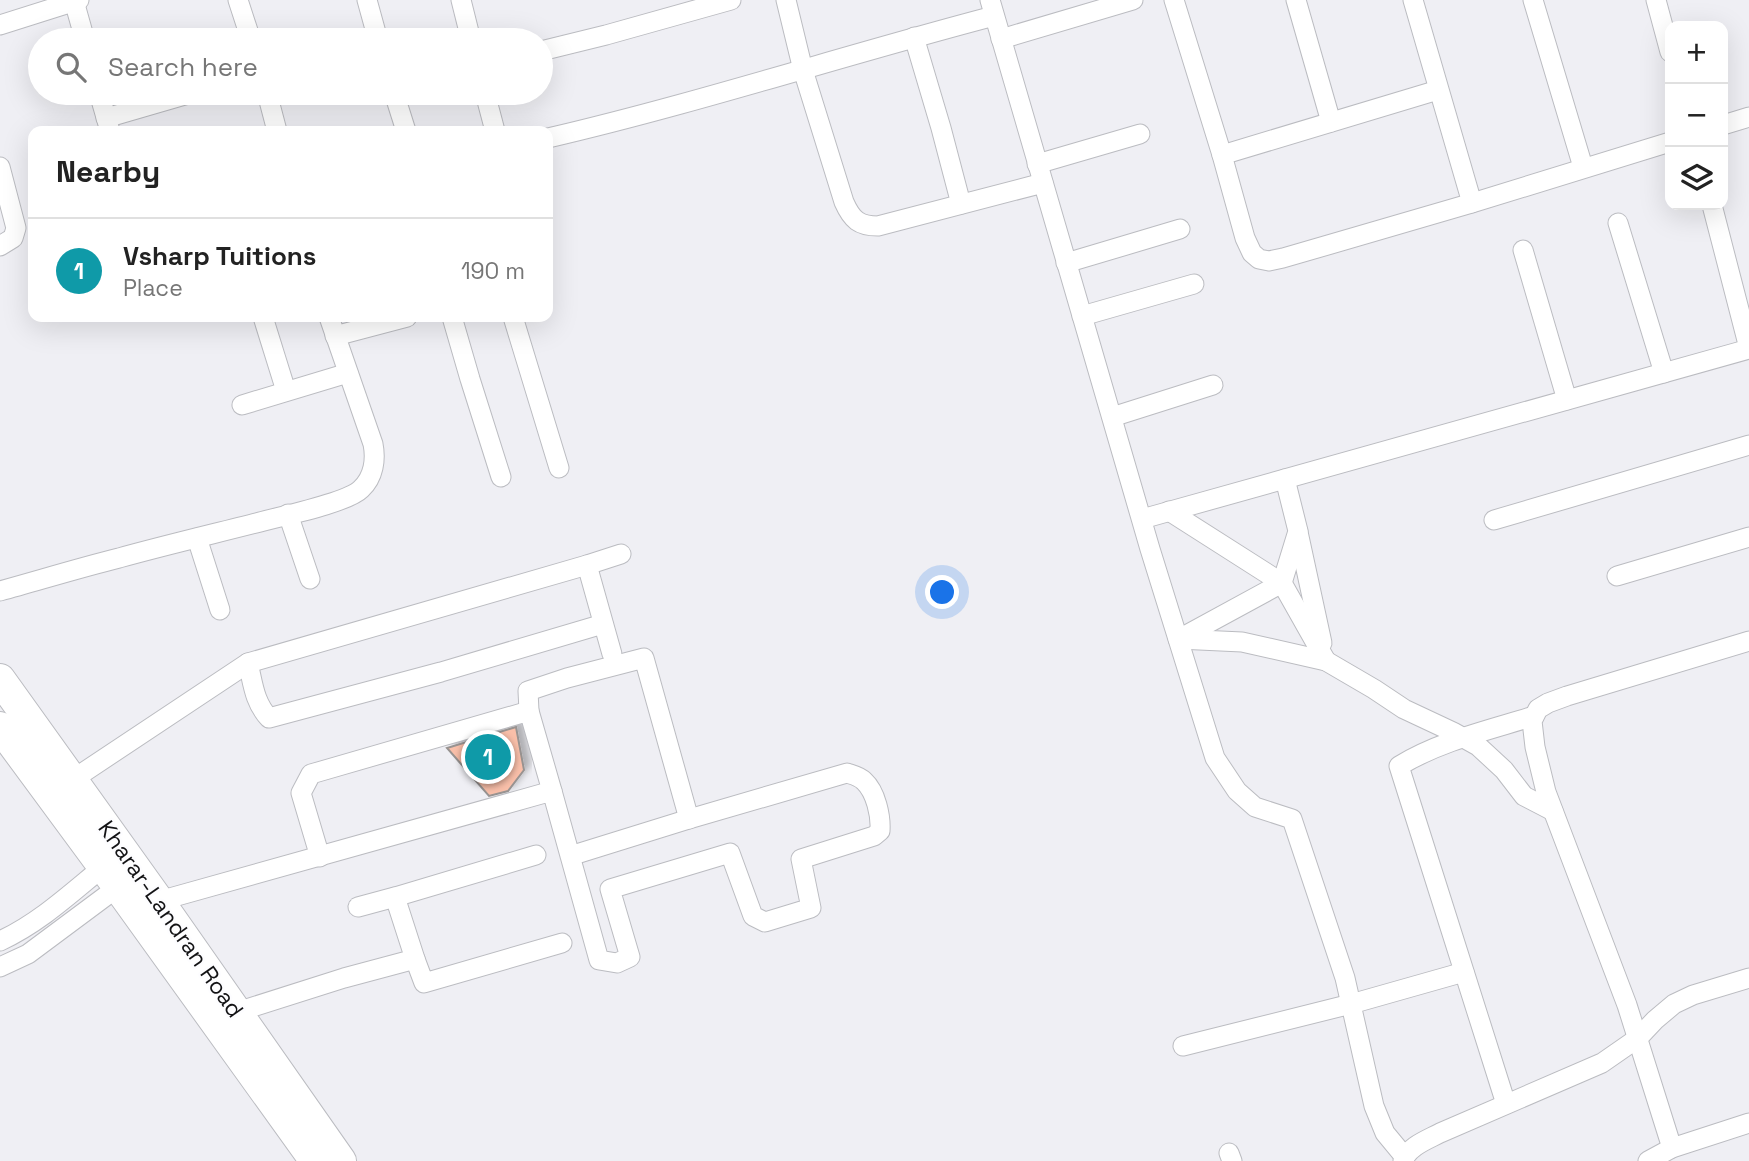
<!DOCTYPE html>
<html lang="en">
<head>
<meta charset="utf-8">
<style>
	body { margin:0; font-family:"Space Grotesk",sans-serif; background:#f2f2f2; color:#222 }
	.controls { position:absolute; right:21px; top:21px; display:grid; overflow:hidden; border-radius:14px; box-shadow:0 7px 28px #0002 }
	.controls button { width:63px; height:63px; display:grid; place-items:center; padding:0; border:0; border-bottom:2px solid #e0e0e0; background:#fff; color:#222; font:35px sans-serif }
	.you { position:absolute; left:943px; top:593px; width:24px; height:24px; margin:-18px; border:5px solid #fff; border-radius:50%; background:#1a73e8; box-shadow:0 0 0 10px #1a73e833 }
	.badge { display:grid; place-items:center; width:46px; height:46px; border-radius:50%; background:#ea580c; color:#fff; font-size:23px; font-weight:700 }
	.pin { position:absolute; translate:-50% -50%; border:4px solid #fff; box-shadow:0 2px 7px #0006 }
	.list { margin:0; padding:0; list-style:none }
	h2 { display:flex; justify-content:space-between; align-items:center; height:91px; margin:0; padding:0 28px; font-size:30px }
	h2 small { font-size:23px; font-weight:400; color:#767676 }
	.list li { display:grid; grid-template-columns:46px 1fr auto; gap:21px; align-items:center; box-sizing:border-box; height:105px; padding:0 28px; border-top:2px solid #e0e0e0 }
	.list b { display:block; font-size:26px; white-space:nowrap }
	.list p { margin:0; font-size:23px; white-space:nowrap; color:#767676 }
	.list em { font-size:23px; font-style:normal; color:#767676 }
	.icon { flex:none; width:38px; height:38px; fill:none; stroke:currentColor; stroke-width:2; stroke-linecap:round; stroke-linejoin:round }
	.map { position:relative; flex:none; width:1749px; height:1161px; overflow:hidden }
	.search { position:absolute; background:#fff; box-shadow:0 7px 28px #0002; left:28px; top:28px; width:525px; height:77px; display:flex; align-items:center; gap:18px; box-sizing:border-box; padding:0 24px; border-radius:38px; color:#767676; font-size:26px }
	.panel { position:absolute; background:#fff; box-shadow:0 7px 28px #0002; left:28px; top:126px; width:525px; height:196px; border-radius:14px }
	.map>svg:first-child { display:block }
	.building { fill:#f9bfa9; stroke:#989391; stroke-width:2; filter:url(#shadow) }
	.lines { fill:none; stroke-linecap:round; stroke-linejoin:round }
	.minor-casing { stroke:#bbbcc1; stroke-width:21 }
	.highway-casing { stroke:#bbbcc1; stroke-width:32 }
	.minor { stroke:#fff; stroke-width:19 }
	.highway { stroke:#fff; stroke-width:30 }
	.labels { text-anchor:middle; dominant-baseline:central; stroke-width:5; stroke-linejoin:round; paint-order:stroke }
	.street-label { font-size:23px; fill:#131315; stroke:#fdfdff }
</style>
</head>
<body>
<div class="map">
<svg width="1749" height="1161" viewBox="0 0 1749 1161">
	<defs>
		<filter id="shadow"><feDropShadow dx="6" dy="-6" stdDeviation="3.5" flood-color="#0004"/></filter>
	</defs>
	<rect width="100%" height="100%" fill="#efeff4"/>
	<polygon class="building" points="516,727 524,770 508,791 489,796 447,748"/>
	<g class="lines">
		<defs>
			<g id="minor">
				<polyline points="238,0 251,40"/>
				<polyline points="367,0 378,40"/>
				<polyline points="461,0 471,40"/>
				<path d="M786 0 803 70 844 202C852 220 859 226 878 226L1043 183"/>
				<polyline points="990,0 1150,549 1215,758 1237,791 1255,807 1292,819 1345,978 1374,1106 1385,1133 1404,1156"/>
				<polyline points="1174,0 1222,155 1245,238 1252,253 1259,259 1269,261 1283,258 1472,203 1670,142"/>
				<polyline points="1296,0 1331,122"/>
				<polyline points="1413,0 1472,203"/>
				<polyline points="1533,0 1583,167"/>
				<polyline points="1656,0 1670,52"/>
				<polyline points="74,1 85,40"/>
				<polyline points="0,25 79,0"/>
				<polyline points="914,37 941,128 961,204"/>
				<polyline points="1001,39 1133,0"/>
				<polyline points="541,51 606,35 731,0"/>
				<polyline points="99,93 110,131"/>
				<polyline points="267,93 277,131"/>
				<polyline points="394,93 406,131"/>
				<polyline points="485,93 495,131"/>
				<polyline points="106,118 192,93"/>
				<polyline points="1723,125 1749,117"/>
				<path d="M548 138C698 103 845 55 994 16"/>
				<polyline points="1222,155 1438,90"/>
				<polyline points="1037,164 1140,134"/>
				<polyline points="0,167 16,228 13,238 0,246"/>
				<polyline points="1712,205 1749,348"/>
				<polyline points="1618,223 1664,373"/>
				<polyline points="1523,250 1567,400"/>
				<polyline points="1066,263 1180,229"/>
				<polyline points="1082,316 1194,284"/>
				<polyline points="263,317 286,391"/>
				<polyline points="452,317 470,379 501,477"/>
				<polyline points="513,317 559,468"/>
				<polyline points="335,336 407,317"/>
				<polyline points="242,405 348,373"/>
				<polyline points="1112,417 1213,385"/>
				<polyline points="1169,511 1282,583 1326,661"/>
				<polyline points="288,514 310,579"/>
				<polyline points="1142,519 1749,349"/>
				<polyline points="1494,520 1749,445"/>
				<polyline points="1298,532 1322,643"/>
				<polyline points="197,538 220,610"/>
				<polyline points="587,565 612,654"/>
				<polyline points="1617,576 1749,537"/>
				<path d="M0 591C40 580 79 568 119 558 166 545 213 534 260 522 282 516 347 503 361 489 374 477 376 459 373 444L329 317"/>
				<polyline points="1178,639 1242,642 1326,661 1374,689 1404,709 1453,732 1478,746 1504,770 1524,796 1553,811"/>
				<polyline points="1179,639 1282,583 1298,531 1285,479"/>
				<path d="M248 663C253 683 254 702 269 718L441 672 603 624"/>
				<polyline points="529,711 528,691 567,678 644,658 689,819"/>
				<polyline points="72,780 248,663 587,565 621,554"/>
				<polyline points="320,857 301,793 311,774 529,711 552,791"/>
				<path d="M159 901 552 791 599 960 617 963 630 957 610 889 730 853 753 916 765 922 811 908 801 859 874 836 880 831C881 816 876 792 864 781 859 776 853 775 847 773L689 819 570 856"/>
				<polyline points="358,907 395,897"/>
				<path d="M0 941C39 923 70 894 103 867"/>
				<polyline points="415,959 424,983 562,943"/>
				<polyline points="0,967 28,954 118,887"/>
				<polyline points="237,1012 344,978 415,959 395,897 536,855"/>
				<polyline points="1183,1046 1351,1004 1464,972"/>
				<path d="M1506 1104 1399 766C1440 741 1489 730 1534 716"/>
				<polyline points="1672,1148 1627,1005 1546,792 1535,747 1532,721 1538,709 1548,703 1567,696 1749,641"/>
				<polyline points="1229,1153 1232,1161"/>
				<path d="M1403 1161C1409 1146 1427 1140 1440 1133L1602 1063 1638 1038 1655 1020 1674 1004 1693 995 1749 978"/>
				<polyline points="1648,1161 1672,1148 1749,1123"/>
			</g>
			<g id="highway">
				<polyline points="0,679 159,901 341,1161"/>
				<polyline points="0,727 118,887 315,1161"/>
			</g>
		</defs>
		<use href="#minor" class="minor-casing"/>
		<use href="#highway" class="highway-casing"/>
		<use href="#minor" class="minor"/>
		<use href="#highway" class="highway"/>
	</g>
	<g class="labels">
		<g class="street-label">
			<text transform="translate(171 919) rotate(55)">Kharar-Landran Road</text>
		</g>
	</g>
</svg>
<div class="controls">
<button>+</button>
<button>−</button>
<button><svg class="icon" aria-label="layers" viewBox="0 0 24 24"><path d="M12 4l9 5-9 5-9-5zM3 14l9 5 9-5"/></svg></button>
</div>
<div class="you"></div>
<div class="pin badge" style="left:488px;top:757px;background:#0f9aa8">1</div>
<div class="search"><svg class="icon" aria-label="search" viewBox="0 0 24 24"><circle cx="10" cy="10" r="6"/><path d="M15 15l6 6"/></svg>Search here</div>
<section class="panel">
<h2>Nearby<small></small></h2>
<ul class="list">
<li><span class="badge" style="background:#0f9aa8">1</span><div><b>Vsharp Tuitions</b><p>Place</p></div><em>190 m</em></li>
</ul>
</section>
</div>
</body>
</html>
